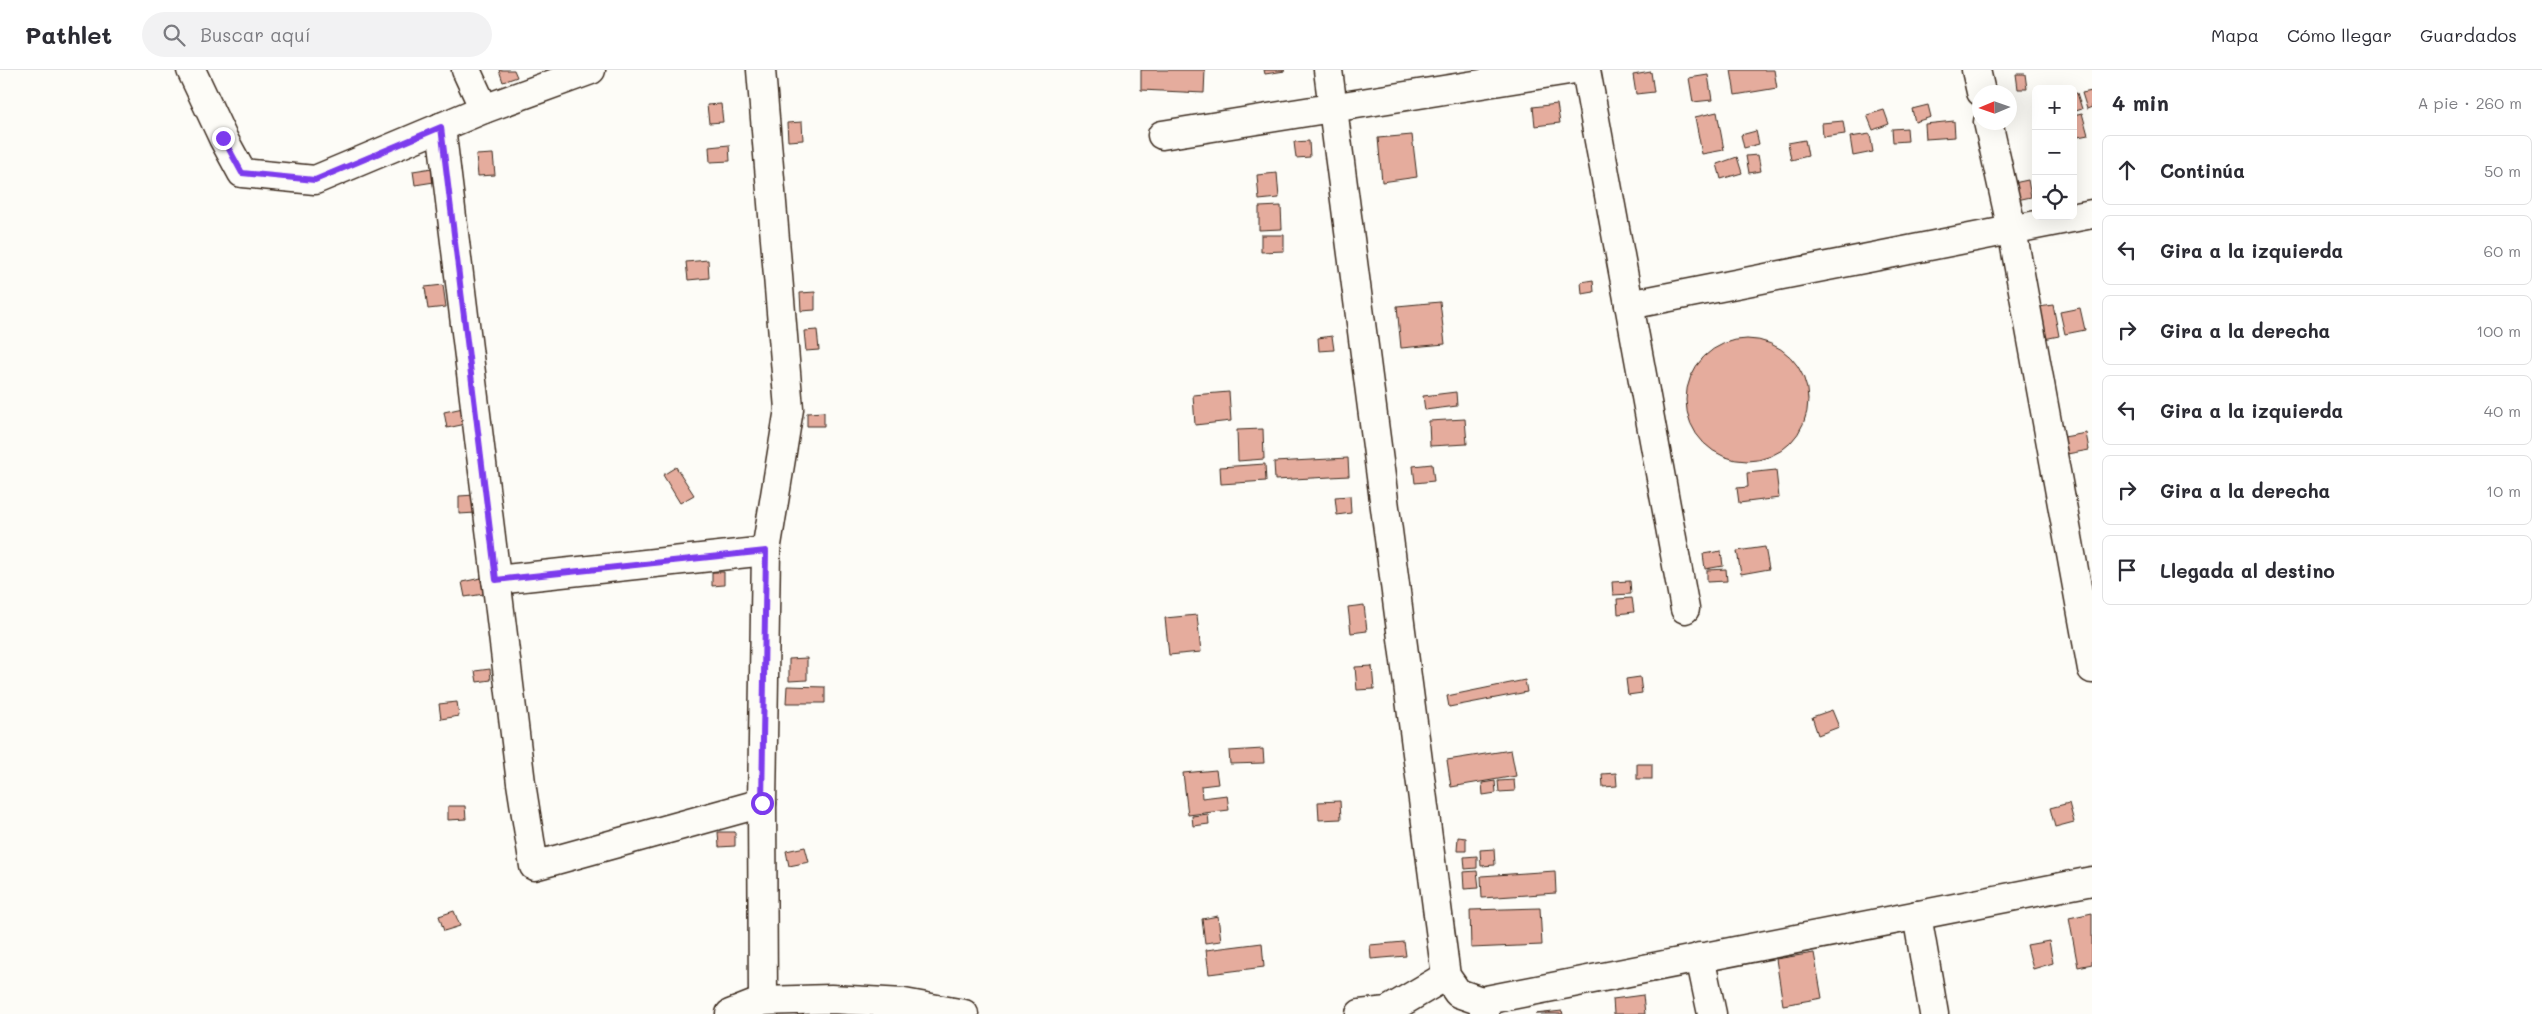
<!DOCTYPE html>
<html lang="es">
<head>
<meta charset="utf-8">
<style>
	body { margin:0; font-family:Mali,sans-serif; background:#f2f2f3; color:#2b2b33 }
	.controls { position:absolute; right:15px; top:15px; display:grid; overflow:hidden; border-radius:8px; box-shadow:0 5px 20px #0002 }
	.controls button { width:45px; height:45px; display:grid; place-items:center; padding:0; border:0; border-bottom:1px solid #e1e1e2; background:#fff; color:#2b2b33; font:25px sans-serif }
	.compass { position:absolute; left:1972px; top:15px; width:45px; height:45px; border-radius:50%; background:#fff; box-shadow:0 5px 20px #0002; rotate:268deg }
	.stop { position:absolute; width:15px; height:15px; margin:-11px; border:4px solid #7c3aed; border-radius:50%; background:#fff }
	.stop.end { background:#7c3aed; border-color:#fff; box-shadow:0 1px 5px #0008 }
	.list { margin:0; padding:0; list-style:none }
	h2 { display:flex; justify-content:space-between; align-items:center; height:65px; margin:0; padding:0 20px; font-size:21px }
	h2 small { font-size:16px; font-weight:400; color:#7c7c81 }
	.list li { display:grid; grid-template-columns:32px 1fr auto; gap:15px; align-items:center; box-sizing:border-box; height:70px; margin:0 10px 10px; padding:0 10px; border:1px solid #e1e1e2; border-radius:8px }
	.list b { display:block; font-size:19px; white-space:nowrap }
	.list em { font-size:16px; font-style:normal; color:#7c7c81 }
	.icon { flex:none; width:28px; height:28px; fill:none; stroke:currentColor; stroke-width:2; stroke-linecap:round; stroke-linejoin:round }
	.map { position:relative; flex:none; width:2092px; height:944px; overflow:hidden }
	header { display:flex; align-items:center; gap:30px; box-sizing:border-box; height:70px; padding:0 25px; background:#fff; border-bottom:1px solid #e1e1e2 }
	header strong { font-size:24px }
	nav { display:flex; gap:28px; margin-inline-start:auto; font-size:18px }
	.search { width:350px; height:45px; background:#f2f2f3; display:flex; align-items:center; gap:12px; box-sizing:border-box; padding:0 18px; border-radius:28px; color:#7c7c81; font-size:19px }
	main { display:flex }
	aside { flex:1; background:#fff }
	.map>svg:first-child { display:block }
	.building { fill:#e5ac9d; stroke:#3b2a1e }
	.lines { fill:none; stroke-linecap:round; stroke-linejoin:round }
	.minor-casing { stroke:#3b2a1e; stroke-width:31 }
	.minor { stroke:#fdfcf7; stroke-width:28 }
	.route { stroke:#7c3aed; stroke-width:6 }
</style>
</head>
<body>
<header>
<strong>Pathlet</strong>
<div class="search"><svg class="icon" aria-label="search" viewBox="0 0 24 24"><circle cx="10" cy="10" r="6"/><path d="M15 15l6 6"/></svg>Buscar aquí</div>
<nav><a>Mapa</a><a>Cómo llegar</a><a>Guardados</a></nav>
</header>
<main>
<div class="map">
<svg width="2092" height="944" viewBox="0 0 2092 944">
	<rect width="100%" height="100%" fill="#fdfcf7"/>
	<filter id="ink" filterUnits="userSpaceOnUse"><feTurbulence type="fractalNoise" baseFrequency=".02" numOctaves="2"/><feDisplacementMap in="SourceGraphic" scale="10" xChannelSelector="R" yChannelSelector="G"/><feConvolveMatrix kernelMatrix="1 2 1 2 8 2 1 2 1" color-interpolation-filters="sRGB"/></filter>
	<g filter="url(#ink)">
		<g class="building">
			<polygon points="499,0 514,0 517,7 503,12"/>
			<polygon points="1141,0 1205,0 1204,23 1141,20"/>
			<polygon points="1264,0 1284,0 1285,1 1265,4"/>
			<polygon points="1731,0 1774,0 1777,18 1735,25"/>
			<polygon points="1651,2 1654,22 1636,24 1633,5"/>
			<polygon points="2016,4 2025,4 2027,19 2018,19"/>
			<polygon points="1708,5 1712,30 1693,32 1689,8"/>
			<polygon points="2092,21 2092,37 2087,39 2082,23"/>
			<polygon points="2077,23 2082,39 2073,42 2073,24"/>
			<polygon points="721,34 723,52 709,53 707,35"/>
			<polygon points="1557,34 1560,53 1535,56 1533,37"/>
			<polygon points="1928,35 1931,47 1915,52 1912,39"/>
			<polygon points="1884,40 1889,54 1873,60 1867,45"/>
			<polygon points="1717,42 1724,80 1702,84 1695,47"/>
			<polygon points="2082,43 2088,65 2073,68 2073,45"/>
			<polygon points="1843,51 1845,64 1823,67 1822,53"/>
			<polygon points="1954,51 1955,67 1926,69 1925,54"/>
			<polygon points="802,52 803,70 788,71 787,53"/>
			<polygon points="1907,58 1908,71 1893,72 1892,59"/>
			<polygon points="1756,61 1759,74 1744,78 1741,65"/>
			<polygon points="1870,64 1873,82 1853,86 1850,67"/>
			<polygon points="1412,65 1417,107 1382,112 1378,68"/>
			<polygon points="1805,70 1808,86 1791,90 1788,73"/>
			<polygon points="1309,71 1310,87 1296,88 1294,72"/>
			<polygon points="729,75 730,91 710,92 709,77"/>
			<polygon points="493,84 495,105 478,106 476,85"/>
			<polygon points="1758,85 1761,101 1749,103 1746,86"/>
			<polygon points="1737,87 1742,103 1721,109 1717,94"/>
			<polygon points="432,98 434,112 415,115 413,101"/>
			<polygon points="1277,103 1279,128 1259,130 1257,105"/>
			<polygon points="2028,110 2031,127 2017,130 2014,113"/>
			<polygon points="1281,136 1282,159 1259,160 1259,137"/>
			<polygon points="1261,165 1284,165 1284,181 1261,182"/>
			<polygon points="708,190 709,208 688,210 686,192"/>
			<polygon points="1593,210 1594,222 1582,224 1581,212"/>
			<polygon points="443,215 446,237 428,239 425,217"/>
			<polygon points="815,222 815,240 801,241 800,223"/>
			<polygon points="1440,232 1445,274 1401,278 1397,236"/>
			<polygon points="2053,235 2059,266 2044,269 2039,237"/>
			<polygon points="2080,238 2085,260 2065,264 2060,242"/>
			<polygon points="817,260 819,280 806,281 804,261"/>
			<polygon points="1332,266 1334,280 1319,281 1318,268"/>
			<circle cx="1747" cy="330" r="61"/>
			<polygon points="1229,322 1231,351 1195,355 1193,325"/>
			<polygon points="1456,322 1457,336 1425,340 1423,326"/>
			<polygon points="463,338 466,354 447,358 444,342"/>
			<polygon points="824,342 824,356 807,356 807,343"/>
			<polygon points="1465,349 1467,374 1430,376 1429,351"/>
			<polygon points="1263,359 1264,389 1238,391 1237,360"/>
			<polygon points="2086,363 2089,380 2067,384 2064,367"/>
			<polygon points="1348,388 1349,406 1275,410 1274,392"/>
			<polygon points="1265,394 1266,411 1221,414 1220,397"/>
			<polygon points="1432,394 1434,411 1415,413 1413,396"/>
			<polygon points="676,397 694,425 680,433 663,405"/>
			<polygon points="1776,400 1779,428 1739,433 1737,418 1748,417 1747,403"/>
			<polygon points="475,425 476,443 459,444 459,426"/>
			<polygon points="1350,426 1351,443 1337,445 1335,427"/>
			<polygon points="1765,477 1769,499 1741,504 1737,481"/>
			<polygon points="1721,481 1723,496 1705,499 1703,484"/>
			<polygon points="1726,499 1727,511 1707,512 1707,500"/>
			<polygon points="712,502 724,502 724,515 712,516"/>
			<polygon points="481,508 484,524 465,527 462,512"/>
			<polygon points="1630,511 1631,524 1613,525 1612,512"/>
			<polygon points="1632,528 1634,542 1618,544 1617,529"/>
			<polygon points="1364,535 1367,561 1351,563 1348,537"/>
			<polygon points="1197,545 1201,582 1169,585 1165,548"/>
			<polygon points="807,588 807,610 789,611 789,589"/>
			<polygon points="1372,596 1374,619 1357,620 1355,597"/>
			<polygon points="490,599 491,610 477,612 475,601"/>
			<polygon points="1640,607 1642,623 1628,625 1626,609"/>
			<polygon points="1525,610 1527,622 1449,637 1447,626"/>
			<polygon points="787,616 825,617 825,633 786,633"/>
			<polygon points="457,632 459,646 441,649 439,634"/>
			<polygon points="1832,640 1839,657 1818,665 1812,647"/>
			<polygon points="1263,679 1264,693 1230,694 1229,681"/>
			<polygon points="1511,680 1516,706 1451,717 1447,690"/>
			<rect x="1637" y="694" width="15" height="15"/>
			<polygon points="1216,700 1218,714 1201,716 1202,728 1227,725 1229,740 1188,745 1183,703"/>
			<polygon points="1616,703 1617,716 1603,717 1602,704"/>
			<polygon points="1514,710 1515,721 1499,722 1498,711"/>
			<polygon points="1495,711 1496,723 1483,725 1482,713"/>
			<polygon points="1340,731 1341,749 1319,750 1318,732"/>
			<polygon points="2069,733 2074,752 2055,757 2050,738"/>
			<polygon points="448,736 465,736 466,749 448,750"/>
			<polygon points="1208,744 1209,754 1193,756 1192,746"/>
			<polygon points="718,762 735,762 735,776 719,777"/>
			<polygon points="1458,767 1466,768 1466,781 1457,781"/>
			<polygon points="805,777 809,792 789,796 786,781"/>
			<polygon points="1494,779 1495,795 1481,796 1480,780"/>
			<polygon points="1477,786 1477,798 1465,799 1464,787"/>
			<polygon points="1477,801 1479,818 1464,819 1463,802"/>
			<polygon points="1555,801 1556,823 1482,828 1481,806"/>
			<polygon points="1540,838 1542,875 1471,878 1470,840"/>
			<polygon points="454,841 460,856 444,861 439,846"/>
			<polygon points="2092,843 2092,894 2078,897 2069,848"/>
			<polygon points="1218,846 1221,871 1205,873 1202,849"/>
			<polygon points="2049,871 2053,893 2033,899 2027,875"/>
			<polygon points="1404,872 1406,886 1371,889 1370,875"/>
			<polygon points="1262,873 1264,897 1209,904 1206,880"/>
			<polygon points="1814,883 1822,928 1783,935 1776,889"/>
			<polygon points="1643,925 1645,944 1614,944 1613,929"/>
			<polygon points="1562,941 1563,944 1535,944"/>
		</g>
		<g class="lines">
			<defs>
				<g id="minor">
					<polyline points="191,0 223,68 242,103 315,110 484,39 591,0"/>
					<polyline points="466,0 484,39"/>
					<polyline points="761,0 789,339 766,481 762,733 763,931"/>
					<polyline points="1328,0 1446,906 1458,923 1481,931 1485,944"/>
					<polyline points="1586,0 1685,539"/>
					<polyline points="1976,0 1981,22"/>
					<polyline points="1988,52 2012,160 2092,599"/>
					<polyline points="441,57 521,713 534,796 762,733"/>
					<polyline points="1162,65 1569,0"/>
					<polyline points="1629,235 2092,144"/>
					<polyline points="496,510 766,481"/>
					<polyline points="1917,845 1934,944"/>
					<polyline points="1700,887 1712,944"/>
					<polyline points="1481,931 2092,811"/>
					<polyline points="730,944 763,931 831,929 904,933 964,944"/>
					<polyline points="1360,944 1387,941 1446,906"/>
				</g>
			</defs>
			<use href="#minor" class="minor-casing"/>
			<use href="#minor" class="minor"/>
		</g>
	</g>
	<g class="lines" filter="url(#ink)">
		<polyline class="route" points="223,68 242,103 315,110 441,57 496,510 766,481 762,733"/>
	</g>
</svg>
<div class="controls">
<button>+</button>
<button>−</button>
<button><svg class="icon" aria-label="locate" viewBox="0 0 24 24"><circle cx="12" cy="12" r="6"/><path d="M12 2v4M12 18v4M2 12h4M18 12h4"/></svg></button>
</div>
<svg class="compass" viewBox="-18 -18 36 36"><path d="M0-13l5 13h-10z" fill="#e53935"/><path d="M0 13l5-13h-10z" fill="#7c7c81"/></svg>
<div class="stop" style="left:762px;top:733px"></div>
<div class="stop end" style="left:223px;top:68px"></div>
</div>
<aside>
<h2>4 min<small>A pie · 260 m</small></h2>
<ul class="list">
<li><svg class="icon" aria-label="ahead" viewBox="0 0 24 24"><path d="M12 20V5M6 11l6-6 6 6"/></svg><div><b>Continúa</b></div><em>50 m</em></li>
<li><svg class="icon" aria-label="left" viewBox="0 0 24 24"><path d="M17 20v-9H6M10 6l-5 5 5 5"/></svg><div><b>Gira a la izquierda</b></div><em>60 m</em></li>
<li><svg class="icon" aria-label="right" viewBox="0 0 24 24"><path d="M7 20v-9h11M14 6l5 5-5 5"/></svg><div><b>Gira a la derecha</b></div><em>100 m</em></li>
<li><svg class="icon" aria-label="left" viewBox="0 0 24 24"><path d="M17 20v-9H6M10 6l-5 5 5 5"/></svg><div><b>Gira a la izquierda</b></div><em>40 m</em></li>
<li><svg class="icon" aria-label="right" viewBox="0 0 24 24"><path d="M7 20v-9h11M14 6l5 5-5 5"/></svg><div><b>Gira a la derecha</b></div><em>10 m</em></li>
<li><svg class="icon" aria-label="arrive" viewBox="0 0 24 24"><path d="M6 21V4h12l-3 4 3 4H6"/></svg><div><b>Llegada al destino</b></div></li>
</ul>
</aside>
</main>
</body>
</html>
